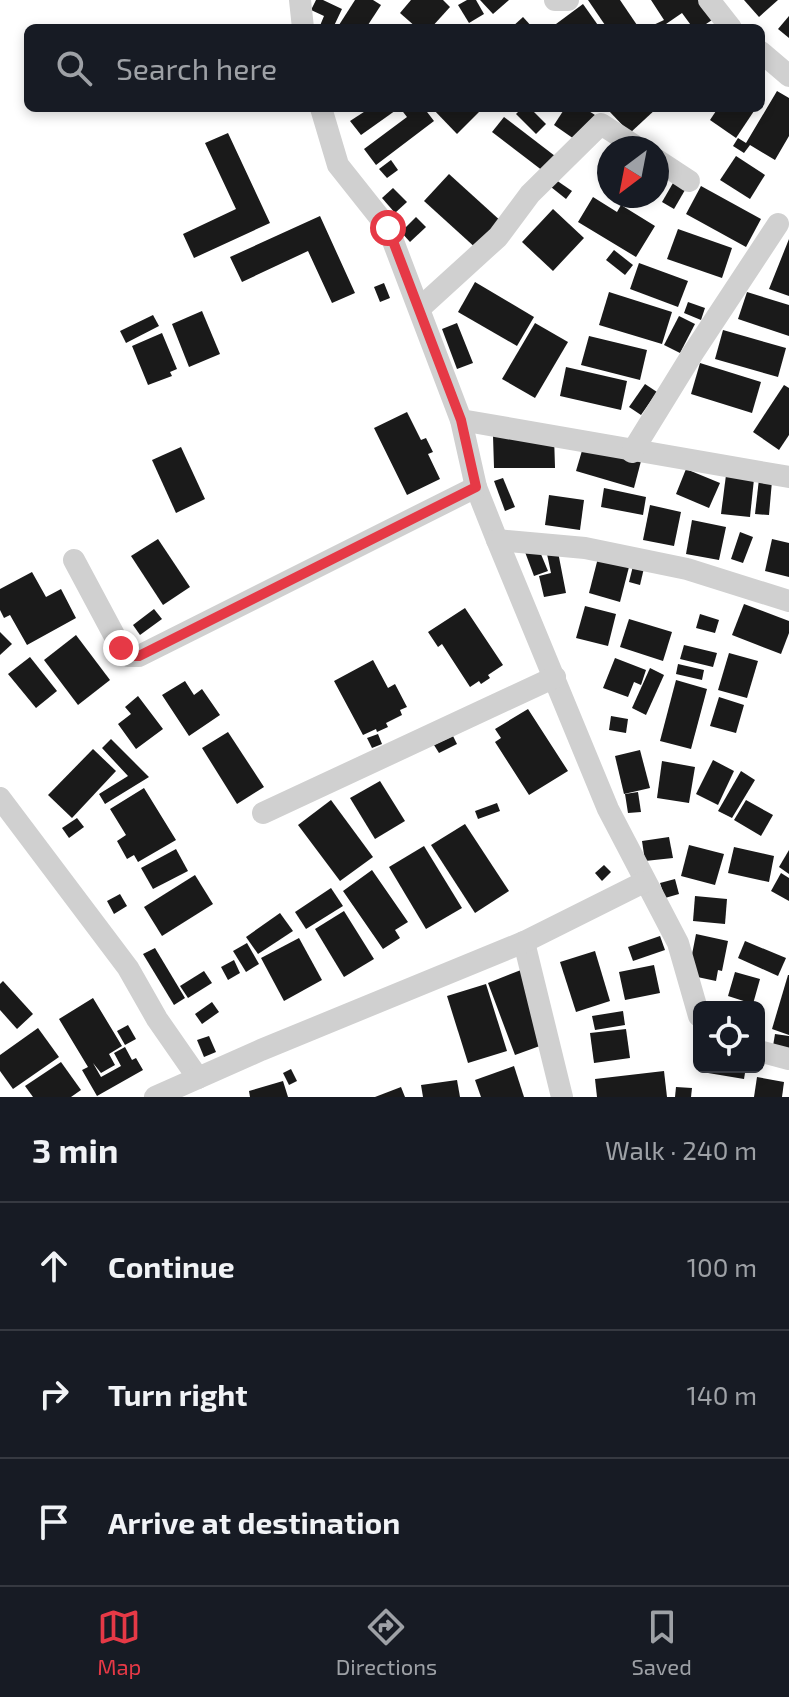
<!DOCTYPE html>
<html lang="en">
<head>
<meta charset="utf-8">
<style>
	body { margin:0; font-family:"Exo 2",sans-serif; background:#242831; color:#f1f3f6 }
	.controls { position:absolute; right:24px; bottom:24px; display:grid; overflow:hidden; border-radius:12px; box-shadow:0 4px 12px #0003 }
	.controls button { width:72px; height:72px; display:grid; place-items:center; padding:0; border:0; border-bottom:2px solid #363941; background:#171b24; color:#f1f3f6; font:40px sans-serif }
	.compass { position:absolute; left:597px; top:136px; width:72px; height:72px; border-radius:50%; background:#171b24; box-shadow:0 4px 12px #0003; rotate:212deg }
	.stop { position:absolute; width:24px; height:24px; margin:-18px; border:6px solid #e63946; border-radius:50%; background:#fff }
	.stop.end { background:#e63946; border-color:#fff; box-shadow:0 2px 8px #0008 }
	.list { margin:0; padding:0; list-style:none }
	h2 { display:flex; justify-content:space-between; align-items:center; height:104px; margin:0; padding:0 32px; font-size:34px }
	h2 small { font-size:26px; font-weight:400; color:#9ea1a6 }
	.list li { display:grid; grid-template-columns:52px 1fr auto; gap:24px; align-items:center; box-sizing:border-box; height:128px; padding:0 32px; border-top:2px solid #363941 }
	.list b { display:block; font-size:30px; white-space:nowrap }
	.list em { font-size:26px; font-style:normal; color:#9ea1a6 }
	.icon { flex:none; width:44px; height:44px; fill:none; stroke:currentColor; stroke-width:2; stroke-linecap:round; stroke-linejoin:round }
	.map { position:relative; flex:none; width:789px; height:1097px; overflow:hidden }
	.search { position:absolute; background:#171b24; box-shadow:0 4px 12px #0003; left:24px; right:24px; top:24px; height:88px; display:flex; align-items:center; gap:20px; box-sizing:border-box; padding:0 28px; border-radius:12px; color:#9ea1a6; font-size:30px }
	.sheet { height:488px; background:#171b24 }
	nav { display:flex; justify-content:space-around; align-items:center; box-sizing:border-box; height:112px; border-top:2px solid #363941; background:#171b24; font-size:22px; color:#9ea1a6 }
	nav a { display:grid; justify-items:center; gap:4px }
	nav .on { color:#e63946 }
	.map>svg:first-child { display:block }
	.building { fill:#1a1a1a }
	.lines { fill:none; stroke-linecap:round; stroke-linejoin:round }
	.street { stroke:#d0d0d0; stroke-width:22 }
	.route { stroke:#e63946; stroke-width:10 }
</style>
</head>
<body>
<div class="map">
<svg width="789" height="1097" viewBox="0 0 789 1097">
	<rect width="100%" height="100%" fill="#fff"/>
	<g class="building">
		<polygon points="316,0 323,0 342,9 333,28 319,28 324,16 311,10"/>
		<polygon points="355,0 373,0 381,5 366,28 343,28 339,25"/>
		<polygon points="411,0 443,0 450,7 431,28 417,28 400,13"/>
		<polygon points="467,0 476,0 484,14 469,23 458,5"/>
		<polygon points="480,0 509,0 493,14"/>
		<polygon points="588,0 620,0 639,28 607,28"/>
		<polygon points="651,0 703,0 715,18 700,28 693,28 682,13 666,24 668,28 647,28 664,20"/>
		<polygon points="744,0 778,0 759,17"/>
		<polygon points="583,4 600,28 559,28 556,24"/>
		<polygon points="789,16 789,38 778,29"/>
		<polygon points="523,17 533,28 511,28"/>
		<polygon points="777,91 789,98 789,136 775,160 750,145 744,153 733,146 738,138 746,143"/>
		<polygon points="370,108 399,108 361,135 350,121"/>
		<polygon points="400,108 424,108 434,121 376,165 364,149 407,117"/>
		<polygon points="432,108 477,108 480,111 457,134"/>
		<polygon points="522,108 530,108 546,124 536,134 516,114"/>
		<polygon points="565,108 584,108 595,115 577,141 554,125"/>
		<polygon points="613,108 657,108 630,133 609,111"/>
		<polygon points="718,108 756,108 736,138 710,120"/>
		<polygon points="504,117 555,156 543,171 492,132"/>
		<polygon points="228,133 270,223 194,258 183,234 236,209 205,143"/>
		<polygon points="736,156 765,175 750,199 720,180"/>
		<polygon points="391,160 398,170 387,178 379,169"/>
		<polygon points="449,174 503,223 478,250 424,201"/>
		<polygon points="556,180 572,191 566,199 551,187"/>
		<polygon points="673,183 685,190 674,209 662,202"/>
		<polygon points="701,186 761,219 746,247 686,214"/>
		<polygon points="393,188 407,202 395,213 382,198"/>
		<polygon points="593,197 617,212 621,205 655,226 636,257 578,222"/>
		<polygon points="553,209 584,238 553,271 522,242"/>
		<polygon points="320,216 355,293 332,303 308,251 242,282 230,257"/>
		<polygon points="416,217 426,227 410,242 401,232"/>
		<polygon points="678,229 732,248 722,278 667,259"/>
		<polygon points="789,239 789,296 769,289"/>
		<polygon points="614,250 633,265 625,275 606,260"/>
		<polygon points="639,263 688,281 678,307 630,289"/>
		<polygon points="475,282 534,317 517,346 458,312"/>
		<polygon points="384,283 390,298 380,302 374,287"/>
		<polygon points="609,292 672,312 662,344 599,325"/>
		<polygon points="747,292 789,305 789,336 738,319"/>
		<polygon points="688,302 705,308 701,320 684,313"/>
		<polygon points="202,311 220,354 189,367 172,324"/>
		<polygon points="153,315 159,326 126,343 120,331"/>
		<polygon points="679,316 695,324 680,353 664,345"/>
		<polygon points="457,323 473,363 457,369 442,329"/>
		<polygon points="535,323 568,342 535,398 502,379"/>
		<polygon points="723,330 786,348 778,377 715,359"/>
		<polygon points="162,333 177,369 170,372 172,376 148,385 132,346"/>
		<polygon points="589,336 647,350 640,380 581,365"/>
		<polygon points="700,363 761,382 752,413 691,394"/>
		<polygon points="566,367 627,381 621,410 560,396"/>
		<polygon points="645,384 657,392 641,415 629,407"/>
		<polygon points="784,385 789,388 789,435 779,450 753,432"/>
		<polygon points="407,412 421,440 426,438 433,452 428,454 440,479 407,495 374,428"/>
		<polygon points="493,436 554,436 555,468 494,468"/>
		<polygon points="584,444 641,461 634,488 576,471"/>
		<polygon points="181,447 205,499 176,513 152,460"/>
		<polygon points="686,469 720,483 709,508 676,494"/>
		<polygon points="726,475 754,479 750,517 721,514"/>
		<polygon points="503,478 515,507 505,511 494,481"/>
		<polygon points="759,479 772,481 769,515 755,514"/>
		<polygon points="604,488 646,497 643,515 601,507"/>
		<polygon points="549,495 584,500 580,530 545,525"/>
		<polygon points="650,505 681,512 674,546 643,540"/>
		<polygon points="692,520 726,527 719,560 686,554"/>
		<polygon points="740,532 753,537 743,563 731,559"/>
		<polygon points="158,539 190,587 163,605 131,556"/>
		<polygon points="772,539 789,543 789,577 765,571"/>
		<polygon points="538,547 548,571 534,576 525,552"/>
		<polygon points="558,552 566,593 544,597 539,576 551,573 547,554"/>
		<polygon points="598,558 629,567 620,602 589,593"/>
		<polygon points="633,566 644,568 640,585 629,582"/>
		<polygon points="32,572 46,597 61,589 76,618 27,645 10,615 4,618 0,610 0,589"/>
		<polygon points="744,604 789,621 789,633 781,654 732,635"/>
		<polygon points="585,606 616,614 608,646 576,638"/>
		<polygon points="465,608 503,665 488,675 490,678 481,684 479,681 470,687 442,644 438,647 428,632"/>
		<polygon points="154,609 162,619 140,635 133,625"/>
		<polygon points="700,614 719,620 715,633 696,628"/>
		<polygon points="629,619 672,632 663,661 620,647"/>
		<polygon points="0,632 12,644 0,655"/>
		<polygon points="76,635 110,680 78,705 44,660"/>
		<polygon points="684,645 717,653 713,667 680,659"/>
		<polygon points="729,653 758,661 747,698 718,690"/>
		<polygon points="30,657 57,691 36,708 8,674"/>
		<polygon points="615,658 646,670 641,685 634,682 628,697 603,688"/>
		<polygon points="373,660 388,688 395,684 407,707 400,710 402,715 386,723 388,727 377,732 376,729 363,735 334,681"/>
		<polygon points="678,664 704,670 702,680 676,674"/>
		<polygon points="650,668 664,675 646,715 632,708"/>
		<polygon points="676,680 707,689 691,749 660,741"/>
		<polygon points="185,681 194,695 202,689 220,715 189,736 162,695"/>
		<polygon points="138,696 163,729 136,749 118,724 131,714 125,707"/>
		<polygon points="719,697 744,705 736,733 710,726"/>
		<polygon points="528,709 568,771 529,795 495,742 501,738 495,729"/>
		<polygon points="611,716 628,719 626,733 609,730"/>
		<polygon points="228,732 264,787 237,804 202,748"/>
		<polygon points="378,734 382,744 372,748 367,738"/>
		<polygon points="453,736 457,744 439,753 434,745"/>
		<polygon points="111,739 149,777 105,804 99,794 128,776 102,748"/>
		<polygon points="93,749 116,771 72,818 48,795"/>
		<polygon points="640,750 650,788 624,794 615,756"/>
		<polygon points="713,760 734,771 718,805 696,794"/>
		<polygon points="662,761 695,767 689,803 657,798"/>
		<polygon points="741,771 755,780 732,818 718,811"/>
		<polygon points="380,781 405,821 375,839 350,798"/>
		<polygon points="144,788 176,840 138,862 134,855 127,859 117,841 126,835 110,809"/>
		<polygon points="638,792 641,812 628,813 625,794"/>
		<polygon points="331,800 373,857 340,881 298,825"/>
		<polygon points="746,800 773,815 761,836 734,820"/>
		<polygon points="497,803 500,811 478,819 475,811"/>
		<polygon points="77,818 84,827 69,838 62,828"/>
		<polygon points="465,824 509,891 475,913 431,845"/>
		<polygon points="669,837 673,858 645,861 642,841"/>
		<polygon points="689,845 724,854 715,885 681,876"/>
		<polygon points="424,846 462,908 426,929 389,867"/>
		<polygon points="734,847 774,856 769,882 728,873"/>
		<polygon points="176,849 188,871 153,889 141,868"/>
		<polygon points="789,850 789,874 779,867"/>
		<polygon points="604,865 611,872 602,881 595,873"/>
		<polygon points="372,870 408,922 395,930 400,938 383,949 343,891"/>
		<polygon points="781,873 789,878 789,901 771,891"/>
		<polygon points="195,875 213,904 162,936 144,907"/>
		<polygon points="675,879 679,894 665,898 660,883"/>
		<polygon points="331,888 343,906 306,929 295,912"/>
		<polygon points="120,894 127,906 114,914 107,901"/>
		<polygon points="695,896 727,899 725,924 693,921"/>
		<polygon points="344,911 374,959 344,977 315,929"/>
		<polygon points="280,913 293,931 258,954 246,937"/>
		<polygon points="696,934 728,941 722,971 718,970 716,981 688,975"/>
		<polygon points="660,936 665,950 633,961 628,947"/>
		<polygon points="299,938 322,980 284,1001 261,958"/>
		<polygon points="745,941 786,958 778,976 738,958"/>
		<polygon points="247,943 259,964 246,972 233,951"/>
		<polygon points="155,948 185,998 174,1005 143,954"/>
		<polygon points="595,951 610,1001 576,1012 560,962"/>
		<polygon points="234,960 240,973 228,980 221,967"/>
		<polygon points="654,965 660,993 625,1000 619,972"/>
		<polygon points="521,970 548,1043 515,1055 488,983"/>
		<polygon points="204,971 212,983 188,998 180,986"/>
		<polygon points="735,972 760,979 753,1004 728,996"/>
		<polygon points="788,975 789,975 789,1035 772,1029"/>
		<polygon points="3,981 33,1014 17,1029 0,1010 0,984"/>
		<polygon points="486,984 507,1051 468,1063 447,996"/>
		<polygon points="93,998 122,1046 109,1054 115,1065 101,1073 93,1063 101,1077 121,1066 114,1053 125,1047 132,1060 136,1058 143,1070 97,1096 82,1070 88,1067 59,1019"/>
		<polygon points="212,1002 219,1012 202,1024 195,1014"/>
		<polygon points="623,1011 625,1025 595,1030 592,1016"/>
		<polygon points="128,1025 136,1039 125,1045 117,1031"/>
		<polygon points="38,1028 59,1057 13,1089 0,1071 0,1055"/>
		<polygon points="626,1029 630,1058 594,1063 590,1033"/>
		<polygon points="775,1034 789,1036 789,1049 773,1046"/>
		<polygon points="209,1036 216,1052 204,1057 197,1040"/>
		<polygon points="61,1062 81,1090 71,1097 33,1097 25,1086"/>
		<polygon points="514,1066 524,1097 481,1097 475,1080"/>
		<polygon points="709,1067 746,1067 744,1079 708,1073"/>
		<polygon points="291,1069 297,1081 289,1085 283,1073"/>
		<polygon points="664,1071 667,1097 597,1097 595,1079"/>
		<polygon points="757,1077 784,1082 782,1097 754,1097"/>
		<polygon points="457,1080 460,1097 423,1097 421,1085"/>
		<polygon points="283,1081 288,1097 250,1097 249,1091"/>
		<polygon points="401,1087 405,1097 375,1097"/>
		<polygon points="676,1087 692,1088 691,1097 675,1097"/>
	</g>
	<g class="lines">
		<g class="street">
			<polyline points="300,0 303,28"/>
			<polyline points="555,0 568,0"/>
			<polyline points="709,0 731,28"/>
			<polyline points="761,52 789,76"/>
			<polyline points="321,108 338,165 388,228 461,420 476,487 497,540 608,809 678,943 699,1016"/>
			<polyline points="657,160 689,181"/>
			<polyline points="420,308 498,237 530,194 601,124 638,148"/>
			<polyline points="461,420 789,477"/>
			<polyline points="632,452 693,353 778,224"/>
			<polyline points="497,540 585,548 687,569 789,601"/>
			<polyline points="74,560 121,648 128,656 139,656 476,487"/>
			<polyline points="0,798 128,968 157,1019 198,1078"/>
			<polyline points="263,813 555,677"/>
			<polyline points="524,942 562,1097"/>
			<polyline points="759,1051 789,1059"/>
			<polyline points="155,1097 261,1050 524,942 644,882"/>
		</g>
	</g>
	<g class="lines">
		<polyline class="route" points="121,648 128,656 139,656 476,487 461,420 388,228"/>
	</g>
</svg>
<div class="controls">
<button><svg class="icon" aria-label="locate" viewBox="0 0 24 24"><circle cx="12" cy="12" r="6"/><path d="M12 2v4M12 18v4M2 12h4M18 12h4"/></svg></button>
</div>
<svg class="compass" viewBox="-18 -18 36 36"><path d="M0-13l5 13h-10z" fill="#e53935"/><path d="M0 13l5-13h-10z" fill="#9ea1a6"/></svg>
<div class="stop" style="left:388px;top:228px"></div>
<div class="stop end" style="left:121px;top:648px"></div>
<div class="search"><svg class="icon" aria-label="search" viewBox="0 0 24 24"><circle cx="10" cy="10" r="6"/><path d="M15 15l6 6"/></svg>Search here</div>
</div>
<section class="sheet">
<h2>3 min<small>Walk · 240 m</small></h2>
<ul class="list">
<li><svg class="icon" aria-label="ahead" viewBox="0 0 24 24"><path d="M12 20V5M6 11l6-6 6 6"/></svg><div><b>Continue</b></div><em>100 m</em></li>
<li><svg class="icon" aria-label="right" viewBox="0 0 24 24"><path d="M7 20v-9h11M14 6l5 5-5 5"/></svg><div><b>Turn right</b></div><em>140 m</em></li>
<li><svg class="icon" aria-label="arrive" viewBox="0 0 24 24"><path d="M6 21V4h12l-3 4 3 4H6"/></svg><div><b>Arrive at destination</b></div></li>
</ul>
</section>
<nav>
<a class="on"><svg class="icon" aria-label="map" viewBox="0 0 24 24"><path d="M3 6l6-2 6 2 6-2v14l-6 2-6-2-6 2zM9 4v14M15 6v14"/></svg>Map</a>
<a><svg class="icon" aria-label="directions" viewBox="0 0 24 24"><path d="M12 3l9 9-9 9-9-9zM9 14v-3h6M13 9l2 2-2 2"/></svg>Directions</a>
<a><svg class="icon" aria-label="saved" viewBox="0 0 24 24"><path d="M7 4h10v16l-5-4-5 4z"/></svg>Saved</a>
</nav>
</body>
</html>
